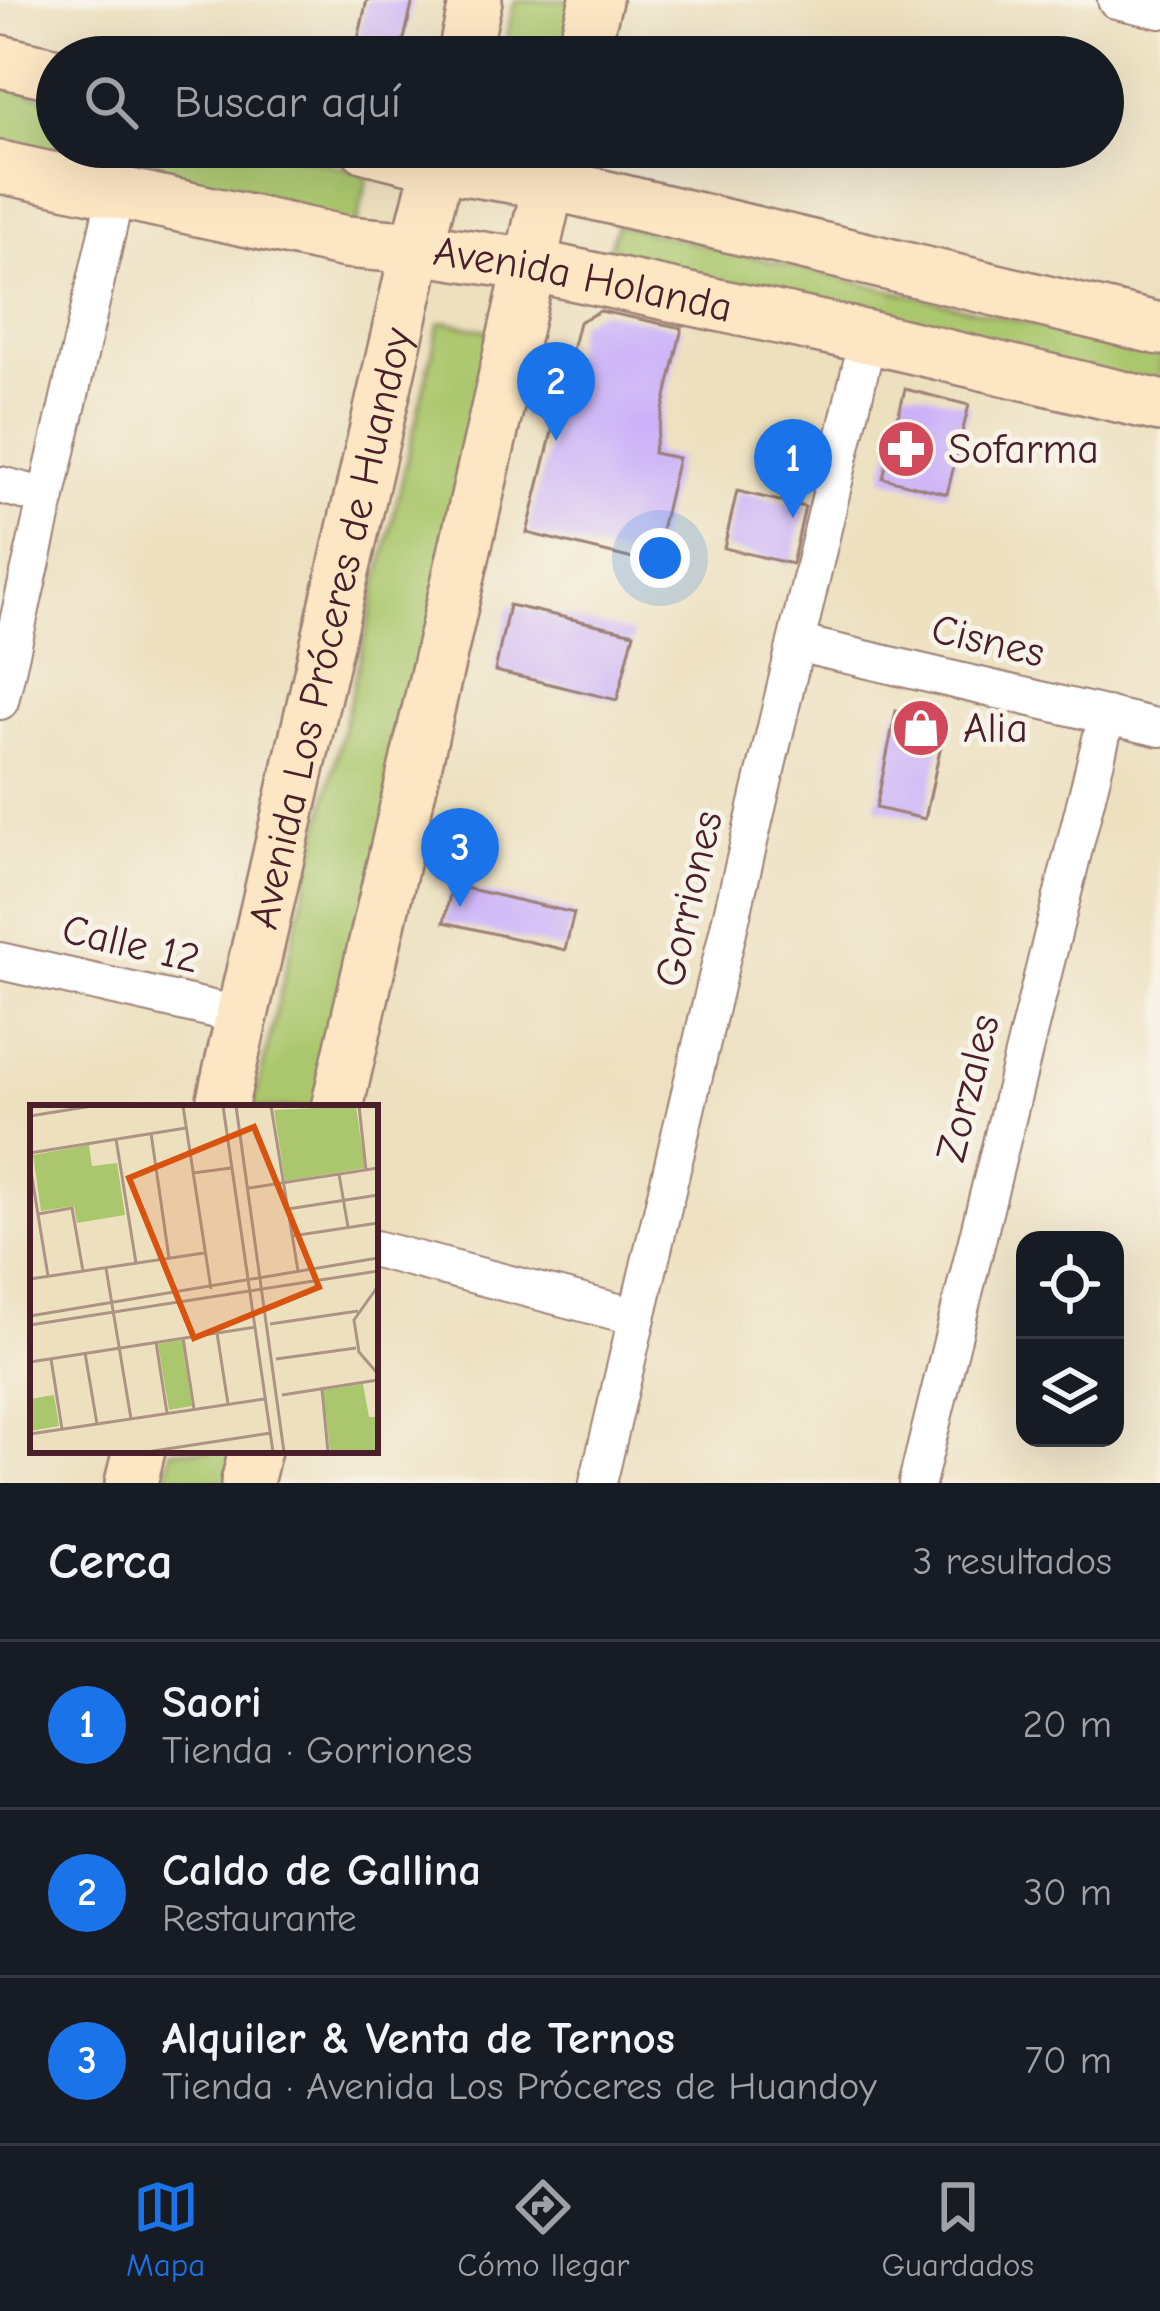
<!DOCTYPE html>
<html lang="es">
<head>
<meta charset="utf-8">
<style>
	body { margin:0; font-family:"Comic Neue",sans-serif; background:#20242c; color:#f1f3f6 }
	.controls { position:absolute; right:36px; bottom:36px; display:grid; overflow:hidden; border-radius:24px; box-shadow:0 12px 48px #0002 }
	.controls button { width:108px; height:108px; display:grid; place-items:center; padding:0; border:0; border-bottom:3px solid #363941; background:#171b24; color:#f1f3f6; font:60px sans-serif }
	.you { position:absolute; left:660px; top:558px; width:42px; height:42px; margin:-30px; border:9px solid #fff; border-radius:50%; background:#1a73e8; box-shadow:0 0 0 18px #1a73e833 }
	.badge { display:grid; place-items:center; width:78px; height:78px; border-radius:50%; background:#1a73e8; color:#fff; font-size:39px; font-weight:700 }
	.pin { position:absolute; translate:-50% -99px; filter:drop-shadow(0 3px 6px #0008) }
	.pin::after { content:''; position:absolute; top:63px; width:42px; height:36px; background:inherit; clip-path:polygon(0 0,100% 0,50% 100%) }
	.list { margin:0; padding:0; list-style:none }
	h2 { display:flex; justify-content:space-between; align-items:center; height:156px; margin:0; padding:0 48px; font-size:51px }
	h2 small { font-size:39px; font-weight:400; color:#9ea1a6 }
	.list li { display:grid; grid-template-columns:78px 1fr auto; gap:36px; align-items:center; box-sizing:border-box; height:168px; padding:0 48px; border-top:3px solid #363941 }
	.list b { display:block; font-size:45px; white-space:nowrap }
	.list p { margin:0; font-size:39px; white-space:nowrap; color:#9ea1a6 }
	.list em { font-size:39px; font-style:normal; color:#9ea1a6 }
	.icon { flex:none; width:66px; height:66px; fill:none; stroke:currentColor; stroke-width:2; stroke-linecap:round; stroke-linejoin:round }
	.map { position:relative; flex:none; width:1160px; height:1483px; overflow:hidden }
	.search { position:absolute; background:#171b24; box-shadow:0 12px 48px #0002; left:36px; right:36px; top:36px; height:132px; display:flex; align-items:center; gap:30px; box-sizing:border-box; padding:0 42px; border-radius:66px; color:#9ea1a6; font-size:45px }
	.sheet { height:660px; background:#171b24 }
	nav { display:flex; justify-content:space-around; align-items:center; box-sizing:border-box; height:168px; border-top:3px solid #363941; background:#171b24; font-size:33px; color:#9ea1a6 }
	nav a { display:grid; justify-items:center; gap:6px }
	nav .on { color:#1a73e8 }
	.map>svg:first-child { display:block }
	.green { fill:#abc76d; stroke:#7a734c; stroke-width:3 }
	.building { fill:#cbb1f9 }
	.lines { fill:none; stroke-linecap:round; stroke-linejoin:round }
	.street-casing { stroke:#9c8075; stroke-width:40 }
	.secondary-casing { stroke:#9c8075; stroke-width:56 }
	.street { stroke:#fff; stroke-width:36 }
	.secondary { stroke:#fce6c4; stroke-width:51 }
	.labels { text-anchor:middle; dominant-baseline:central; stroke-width:10; stroke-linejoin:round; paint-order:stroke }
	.street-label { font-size:42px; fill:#4a1f2b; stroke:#f7f3e8 }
	.poi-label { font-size:42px; fill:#4a1f2b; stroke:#f7f3e8; text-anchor:start }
	.inset-road { fill:none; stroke:#ac9384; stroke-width:3 }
	.view { fill:#d8530f; fill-opacity:0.15; stroke:#d8530f; stroke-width:6 }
	.inset-edge { fill:none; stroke:#4a1f2b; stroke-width:6 }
</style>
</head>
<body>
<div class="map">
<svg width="1160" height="1483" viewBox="0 0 1160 1483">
	<rect width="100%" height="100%" fill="#f7f3e8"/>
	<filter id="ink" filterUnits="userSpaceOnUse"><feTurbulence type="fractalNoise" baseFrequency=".00833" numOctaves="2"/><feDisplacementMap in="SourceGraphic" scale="24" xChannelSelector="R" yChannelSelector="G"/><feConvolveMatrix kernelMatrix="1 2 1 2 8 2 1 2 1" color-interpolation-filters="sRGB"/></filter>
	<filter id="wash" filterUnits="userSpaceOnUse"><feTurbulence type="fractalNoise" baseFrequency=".004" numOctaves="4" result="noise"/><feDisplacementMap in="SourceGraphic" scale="48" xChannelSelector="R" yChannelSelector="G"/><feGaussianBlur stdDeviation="2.7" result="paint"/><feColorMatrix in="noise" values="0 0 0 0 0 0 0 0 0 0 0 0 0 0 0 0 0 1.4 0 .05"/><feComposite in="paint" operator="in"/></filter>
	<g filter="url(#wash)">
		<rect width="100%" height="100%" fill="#ede0bf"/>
		<g class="green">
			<polygon points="515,0 578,0 565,57 502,57"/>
			<polygon points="0,86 57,100 57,147 257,147 369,173 354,235 0,151"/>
			<polygon points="617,224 1160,355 1160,398 603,266"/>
			<polygon points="446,322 500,333 320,1108 253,1108 439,324"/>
			<polygon points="172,1450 240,1450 233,1483 164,1483"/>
		</g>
		<g id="blocks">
			<g class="building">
				<polygon points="367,0 413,0 400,57 354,57"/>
				<polygon points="600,311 682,328 653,453 678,458 653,564 527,533 579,322"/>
				<polygon points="905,389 969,405 947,494 883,478"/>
				<polygon points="737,491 805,507 792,564 724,548"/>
				<polygon points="509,605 634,633 617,700 495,671"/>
				<polygon points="896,711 946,722 925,819 876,808"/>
				<polygon points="452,885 574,913 565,950 444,922"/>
			</g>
		</g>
	</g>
	<g filter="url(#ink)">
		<use href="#blocks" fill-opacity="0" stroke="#9c8075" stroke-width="3"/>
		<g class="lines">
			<defs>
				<g id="street">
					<polyline points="1116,0 1160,10"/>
					<polyline points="0,485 47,497"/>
					<polyline points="796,643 1160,728"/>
					<polyline points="0,701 116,193"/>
					<polyline points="0,961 243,1016"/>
					<polyline points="375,1249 637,1317"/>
					<polyline points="598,1483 868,337"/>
					<polyline points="917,1483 1107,715"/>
				</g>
				<g id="secondary">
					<polyline points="463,57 476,0"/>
					<polyline points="581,57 596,0"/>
					<polyline points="0,61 57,74"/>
					<polyline points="366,147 439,165 548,183 1160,329"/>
					<path id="s1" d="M0 167 346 242 417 248 530 265 868 337 1160 406"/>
					<path id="s2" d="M221 1108 417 248 443 147"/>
					<polyline points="337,1108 557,147"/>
					<polyline points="131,1483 139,1450"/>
					<polyline points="247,1483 255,1450"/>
				</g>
			</defs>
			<use href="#street" class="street-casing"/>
			<use href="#secondary" class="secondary-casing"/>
			<use href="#street" class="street"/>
			<use href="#secondary" class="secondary"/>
		</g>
	</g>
	<defs>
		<symbol id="pharmacy-disc" viewBox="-11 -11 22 22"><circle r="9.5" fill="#d1495b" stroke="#f7f3e8"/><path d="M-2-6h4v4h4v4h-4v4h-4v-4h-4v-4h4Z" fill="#fff"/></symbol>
		<symbol id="shop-disc" viewBox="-11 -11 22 22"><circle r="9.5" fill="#d1495b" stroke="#f7f3e8"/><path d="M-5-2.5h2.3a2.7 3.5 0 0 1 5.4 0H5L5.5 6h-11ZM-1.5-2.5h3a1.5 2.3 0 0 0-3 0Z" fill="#fff"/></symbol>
	</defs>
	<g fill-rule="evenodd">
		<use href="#pharmacy-disc" x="873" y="416" width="66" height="66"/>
		<use href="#shop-disc" x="888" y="695" width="66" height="66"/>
	</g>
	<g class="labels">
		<g class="street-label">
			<text stroke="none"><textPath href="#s1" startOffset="594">Avenida Holanda</textPath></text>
			<text stroke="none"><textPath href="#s2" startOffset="492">Avenida Los Próceres de Huandoy</textPath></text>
			<text transform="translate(988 641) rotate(13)">Cisnes</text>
			<text transform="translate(689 899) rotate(-77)">Gorriones</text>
			<text transform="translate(131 944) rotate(13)">Calle 12</text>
			<text transform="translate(968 1088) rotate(-76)">Zorzales</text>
		</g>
		<g class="poi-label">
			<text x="948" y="449">Sofarma</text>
			<text x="963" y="728">Alia</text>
		</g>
	</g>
	<g transform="translate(30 1105)">
		<rect width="348" height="348" fill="#ede0bf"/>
		<path d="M326 1 335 63 255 76 244 5ZM59 40 62 61 87 58 95 110 47 118 44 101 11 106 3 50ZM152 235 162 301 139 305 128 239ZM333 279 339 312H348V347H300L293 285ZM24 290 29 321 0 326V294Z" fill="#abc76d"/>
		<path class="inset-road" d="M153 1 181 184M193 1 243 347M206 1 254 347M241 1 268 166M329 1 336 65M0 11 62 1M121 28 139 153M86 34 106 158M0 48 156 23M0 60 18 171M163 68 201 63M309 69 318 122M219 83 348 63M258 104 348 90M8 109 42 103 53 166M262 131 348 118M76 163 101 314M0 174 174 148M348 181 324 215 329 247 348 269M0 211 348 153M240 219 328 206M0 220 348 166M187 228 198 299M153 233 164 304M126 237 137 308M55 248 67 319M21 254 32 324M246 254 326 243M0 257 226 222M292 284 298 347M252 290 348 275M0 329 234 294M117 347 241 328"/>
		<path class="view" d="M224 22 289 182 164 233 99 73Z"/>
		<rect width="348" height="348" class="inset-edge"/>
	</g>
</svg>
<div class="controls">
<button><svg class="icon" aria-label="locate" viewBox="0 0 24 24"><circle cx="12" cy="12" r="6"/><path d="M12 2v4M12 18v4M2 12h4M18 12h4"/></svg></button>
<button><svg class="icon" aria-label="layers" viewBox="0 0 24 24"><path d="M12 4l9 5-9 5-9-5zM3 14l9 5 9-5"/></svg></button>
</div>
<div class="you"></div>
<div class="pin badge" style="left:793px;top:518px">1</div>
<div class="pin badge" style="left:556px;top:441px">2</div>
<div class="pin badge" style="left:460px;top:907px">3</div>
<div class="search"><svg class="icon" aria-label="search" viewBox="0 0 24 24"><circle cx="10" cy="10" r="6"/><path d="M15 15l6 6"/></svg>Buscar aquí</div>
</div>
<section class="sheet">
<h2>Cerca<small>3 resultados</small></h2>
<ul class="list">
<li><span class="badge">1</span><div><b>Saori</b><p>Tienda · Gorriones</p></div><em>20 m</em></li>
<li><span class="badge">2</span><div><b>Caldo de Gallina</b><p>Restaurante</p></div><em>30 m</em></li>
<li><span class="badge">3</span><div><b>Alquiler &amp; Venta de Ternos</b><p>Tienda · Avenida Los Próceres de Huandoy</p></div><em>70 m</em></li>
</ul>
</section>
<nav>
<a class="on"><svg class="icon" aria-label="map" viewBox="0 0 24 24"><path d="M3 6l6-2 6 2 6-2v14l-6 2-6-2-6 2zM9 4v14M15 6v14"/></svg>Mapa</a>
<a><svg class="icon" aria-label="directions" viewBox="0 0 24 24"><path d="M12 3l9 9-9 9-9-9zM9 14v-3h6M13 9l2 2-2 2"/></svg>Cómo llegar</a>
<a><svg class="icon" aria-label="saved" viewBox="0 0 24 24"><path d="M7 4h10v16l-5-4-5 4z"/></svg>Guardados</a>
</nav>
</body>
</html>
